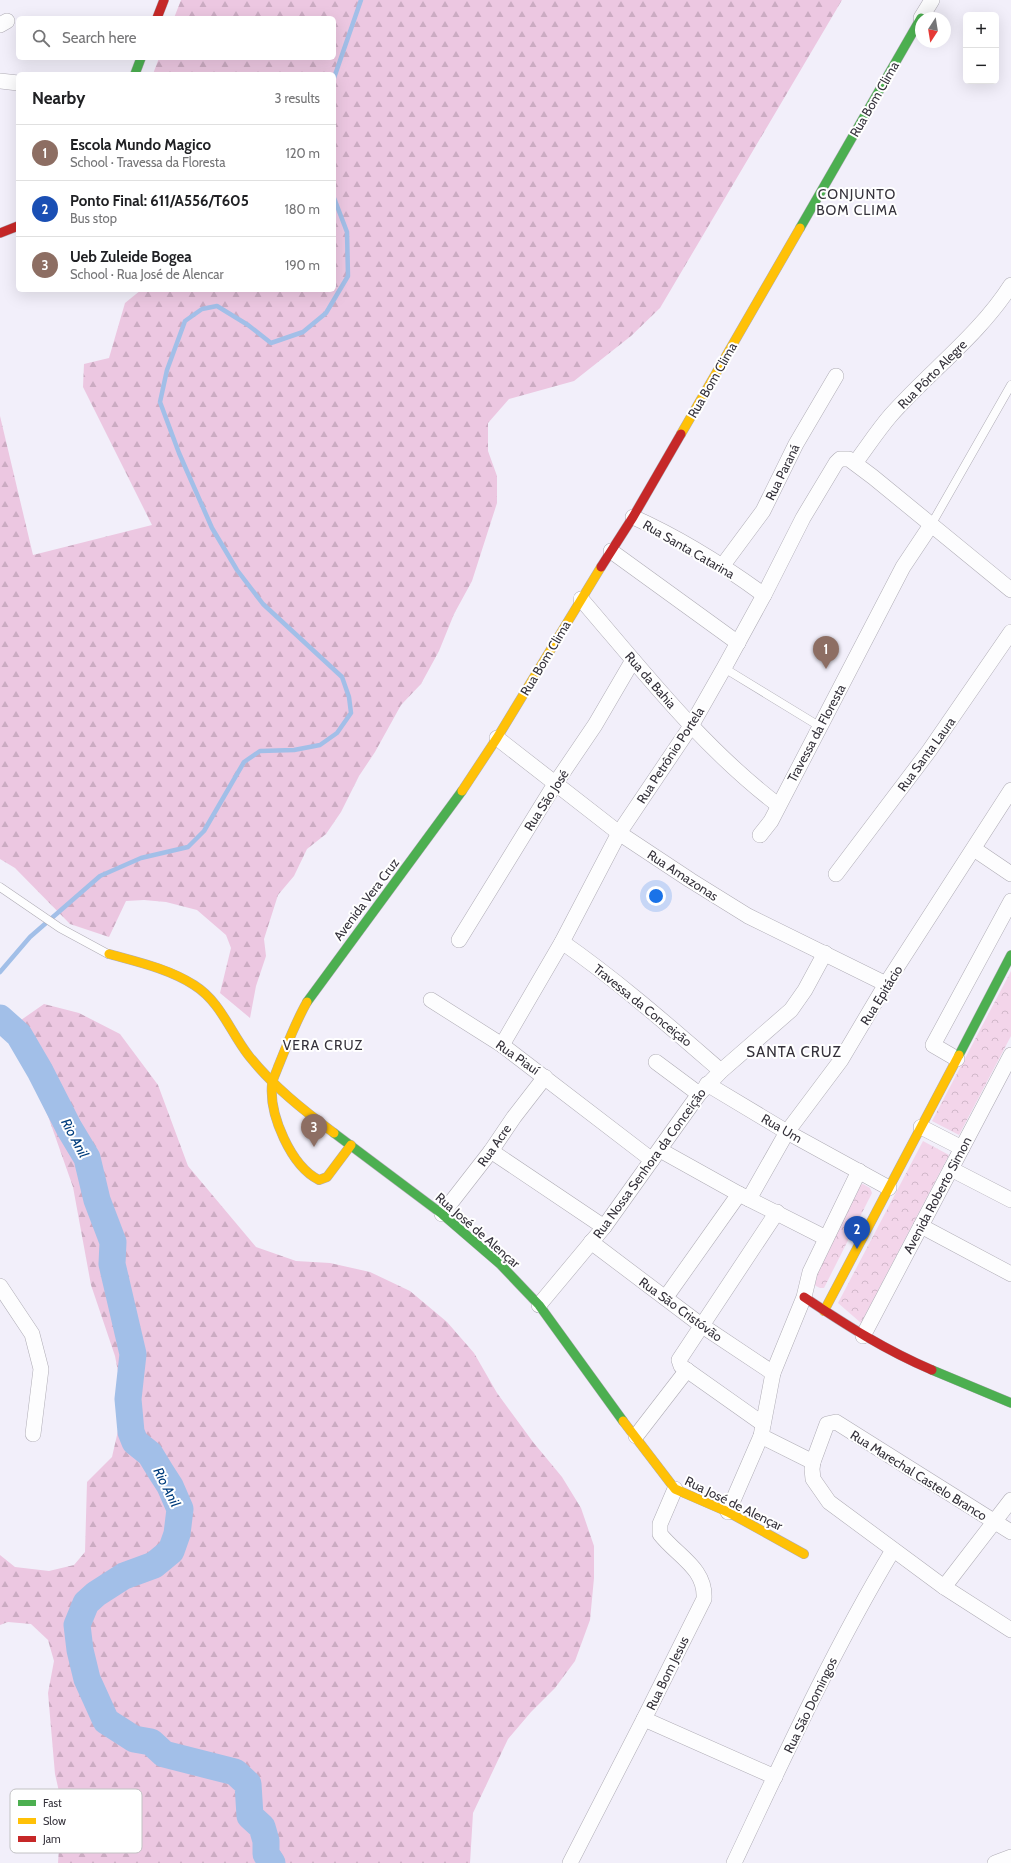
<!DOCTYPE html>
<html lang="en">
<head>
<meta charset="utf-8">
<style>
	body { margin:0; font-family:Cabin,sans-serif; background:#f6f6f6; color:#202124 }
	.controls { position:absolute; right:12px; top:12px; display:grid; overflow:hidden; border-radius:6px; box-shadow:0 4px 16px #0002 }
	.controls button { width:36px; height:36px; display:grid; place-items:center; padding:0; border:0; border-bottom:1px solid #e0e0e0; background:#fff; color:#202124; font:20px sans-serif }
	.compass { position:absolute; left:915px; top:12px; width:36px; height:36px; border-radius:50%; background:#fff; box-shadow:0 4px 16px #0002; rotate:192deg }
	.you { position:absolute; left:656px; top:896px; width:14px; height:14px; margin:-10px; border:3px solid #fff; border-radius:50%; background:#1a73e8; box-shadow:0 0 0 6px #1a73e833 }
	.badge { display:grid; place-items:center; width:26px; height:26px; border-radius:50%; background:#0b8043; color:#fff; font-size:13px; font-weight:700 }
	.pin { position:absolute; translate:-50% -33px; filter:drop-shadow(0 1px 2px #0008) }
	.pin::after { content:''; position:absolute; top:21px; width:14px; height:12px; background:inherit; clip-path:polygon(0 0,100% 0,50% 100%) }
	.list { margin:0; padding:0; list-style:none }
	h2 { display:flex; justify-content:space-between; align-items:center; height:52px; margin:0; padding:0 16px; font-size:17px }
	h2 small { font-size:13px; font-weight:400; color:#757577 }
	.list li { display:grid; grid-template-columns:26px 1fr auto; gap:12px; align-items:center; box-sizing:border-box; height:56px; padding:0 16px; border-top:1px solid #e0e0e0 }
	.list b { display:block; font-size:15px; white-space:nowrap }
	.list p { margin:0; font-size:13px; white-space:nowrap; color:#757577 }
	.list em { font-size:13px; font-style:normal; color:#757577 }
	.icon { flex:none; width:22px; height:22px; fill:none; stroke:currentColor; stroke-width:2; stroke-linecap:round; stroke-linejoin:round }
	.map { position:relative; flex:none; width:1011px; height:1863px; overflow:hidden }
	.search { position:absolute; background:#fff; box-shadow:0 4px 16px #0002; left:16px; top:16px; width:320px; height:44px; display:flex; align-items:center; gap:10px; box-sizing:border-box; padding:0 14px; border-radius:6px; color:#757577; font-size:15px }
	.panel { position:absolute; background:#fff; box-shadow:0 4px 16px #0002; left:16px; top:72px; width:320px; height:220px; border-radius:6px }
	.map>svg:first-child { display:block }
	.forest { fill:url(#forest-firs) }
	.park { fill:url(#park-crowns) }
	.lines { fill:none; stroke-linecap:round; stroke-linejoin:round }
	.stream { stroke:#a2bfe8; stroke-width:4.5 }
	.river { stroke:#a2bfe8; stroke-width:27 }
	.lane-casing { stroke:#afacb5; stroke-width:9 }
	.street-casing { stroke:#afacb5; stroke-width:16 }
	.fast-casing { stroke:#afacb5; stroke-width:10 }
	.slow-casing { stroke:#afacb5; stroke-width:10 }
	.jam-casing { stroke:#afacb5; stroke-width:10 }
	.lane { stroke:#fdfdfe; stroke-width:8 }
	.street { stroke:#fdfdfe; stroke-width:15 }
	.fast { stroke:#4caf50; stroke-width:9 }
	.slow { stroke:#ffc107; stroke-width:9 }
	.jam { stroke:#c62828; stroke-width:9 }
	.labels { text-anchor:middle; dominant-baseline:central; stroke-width:4; stroke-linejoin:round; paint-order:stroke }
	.street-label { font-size:13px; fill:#35323b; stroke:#fff }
	.neighbourhood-label { font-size:14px; letter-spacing:1px; fill:#35323b; stroke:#fff }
	.water-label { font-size:14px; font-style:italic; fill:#003d7d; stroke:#fff }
	.quarter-label { font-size:15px; letter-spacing:1px; fill:#35323b; stroke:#fff }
	.key { fill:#fff; stroke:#c2c2c4; stroke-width:1 }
	.key-label { font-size:11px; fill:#35323b }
</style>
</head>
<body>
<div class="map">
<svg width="1011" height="1863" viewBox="0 0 1011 1863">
	<defs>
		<pattern id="forest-firs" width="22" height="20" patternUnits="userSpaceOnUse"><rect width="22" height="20" fill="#ecc7e1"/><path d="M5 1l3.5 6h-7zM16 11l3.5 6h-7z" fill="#cbabc2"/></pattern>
		<pattern id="park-crowns" width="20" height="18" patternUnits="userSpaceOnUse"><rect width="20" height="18" fill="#f3d5ea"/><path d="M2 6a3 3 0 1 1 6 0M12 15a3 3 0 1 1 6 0" fill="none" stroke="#d1b7ca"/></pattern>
	</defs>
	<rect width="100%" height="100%" fill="#f2effa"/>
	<g class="forest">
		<polygon points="181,0 842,0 660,308 631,336 574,381 509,399 488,423 488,451 497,476 497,503 472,581 454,614 439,651 421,684 401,705 375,752 359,776 341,812 326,834 307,849 294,876 278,895 264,939 266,956 256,986 250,1018 220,993 231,948 226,935 197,910 166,902 144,900 126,901 109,937 70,924 15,868 0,859 0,416 33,555 152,525 83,387 84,364 109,358 125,303 141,290 334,290 334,74 153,74 159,58 334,58 334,18 174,18"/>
		<polygon points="44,1004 79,1013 120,1034 158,1085 188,1166 256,1247 296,1261 330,1263 370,1272 410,1291 447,1322 474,1353 497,1393 533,1442 562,1477 581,1508 594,1546 594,1578 590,1620 575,1661 555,1688 531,1712 508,1739 473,1813 470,1863 58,1863 62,1805 55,1774 48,1693 54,1661 48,1640 31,1624 8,1622 0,1625 0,1555 15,1567 49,1571 74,1565 85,1552 87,1482 112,1457 120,1422 121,1387 115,1356 91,1285 73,1187 48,1116 16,1047 11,1027"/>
	</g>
	<g class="park">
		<polygon points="1011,971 1011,1036 959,1135 932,1121"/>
		<polygon points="923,1141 949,1155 861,1323 838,1303"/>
		<polygon points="863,1184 870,1188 872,1193 824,1288 820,1288 812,1284 858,1186"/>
	</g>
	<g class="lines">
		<g class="stream">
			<polyline points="334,78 361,0"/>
			<polyline points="0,972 30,937 100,876 141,858 188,847 204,831 244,762 260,751 294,750 320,745 337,733 351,713 349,697 342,677 263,604 237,570 212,528 179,453 160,402 167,370 185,321 202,309 217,306 248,325 271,343 303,332 326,313 348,276 347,232 334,198"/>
		</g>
		<polyline class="river" points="0,1018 19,1035 40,1071 69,1128 87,1158 97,1200 113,1242 112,1264 133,1354 128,1399 131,1432 135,1442 150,1454 161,1472 170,1486 180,1509 177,1534 171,1551 154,1565 124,1576 96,1594 86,1603 77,1625 80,1650 87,1679 106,1721 134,1739 151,1742 164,1754 235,1772 248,1784 250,1816 262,1827 266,1841 266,1854 272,1863"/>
		<defs>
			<g id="lane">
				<polyline points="931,525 1011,385"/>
				<polyline points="724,668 819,726"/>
				<polyline points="0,887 60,928 108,954"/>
			</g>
			<g id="street">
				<polyline points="921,18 932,0"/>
				<polyline points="0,25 7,21"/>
				<polyline points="0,81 18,83"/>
				<path d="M855 463C867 447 878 430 891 415 930 371 979 335 1011 285"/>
				<path d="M633 517C680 538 723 565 764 595"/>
				<polyline points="611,551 738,643"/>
				<polyline points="723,565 763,511 796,444 836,376"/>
				<path d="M581 599C643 671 702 747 778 805"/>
				<polyline points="497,738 619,833 690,880 748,916 886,984"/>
				<polyline points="760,835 771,821 903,567 931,525"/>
				<polyline points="974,849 1011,874"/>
				<polyline points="836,874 929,751 1011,632"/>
				<polyline points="459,940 555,784 595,725 633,660"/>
				<path d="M562 942C618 981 669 1026 721 1071"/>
				<polyline points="431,1000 502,1045 652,1160"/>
				<polyline points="502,1045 562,942 619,833 691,726 724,668 764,595 803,518 836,463 840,459 849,459 873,477 1011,590"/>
				<polyline points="957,1059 933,1045 1011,901"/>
				<polyline points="656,1062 699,1094"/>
				<polyline points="707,1084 787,1132 889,1188"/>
				<polyline points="921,1127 962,1148"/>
				<polyline points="660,1150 739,1194 826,1238"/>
				<polyline points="491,1151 604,1227"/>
				<polyline points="951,1169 1011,1200"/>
				<polyline points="749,1199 787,1132 841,1060 886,984 1011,790"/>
				<polyline points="442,1214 491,1151 514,1117 545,1077"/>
				<polyline points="921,1226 1011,1274"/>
				<polyline points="591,1242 701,1325 773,1373"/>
				<polyline points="0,1286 32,1334 41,1369 33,1434"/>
				<polyline points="666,1297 739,1194"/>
				<polyline points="539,1305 604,1227 699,1094 721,1071 791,1010 805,990 825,953"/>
				<polyline points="863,1336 1011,1055"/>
				<polyline points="763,1424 681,1366 679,1360 777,1212"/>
				<polyline points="636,1436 687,1370"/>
				<polyline points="761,1436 813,1462"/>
				<polyline points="728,1512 761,1436 773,1373 804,1297 810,1272 859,1171"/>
				<polyline points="1011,1532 836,1422 827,1424 813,1462 812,1469 813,1479 829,1502 944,1587 1011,1630"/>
				<polyline points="944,1587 1011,1500"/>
				<polyline points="644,1719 775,1777"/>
				<path d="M570 1863 644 1719 704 1599C706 1568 677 1556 660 1534V1524L675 1489"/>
				<path d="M734 1863C784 1757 833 1650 893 1550"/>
				<polyline points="995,1863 1011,1857"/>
			</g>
			<g id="fast">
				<polyline points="135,74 141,58"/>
				<polyline points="800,228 921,18"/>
				<polyline points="307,1002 462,791"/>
				<polyline points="959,1055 1011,955"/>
				<polyline points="334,1133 442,1214 500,1264 539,1305 623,1421"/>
				<polyline points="932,1370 1011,1403"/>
			</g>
			<g id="slow">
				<polyline points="681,434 800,228"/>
				<polyline points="462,791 497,738 601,567"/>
				<path d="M109 954C138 962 169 969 194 985 221 1002 230 1032 249 1056 274 1087 303 1110 334 1133"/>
				<path d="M307 1002C295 1023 287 1045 278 1067 276 1073 273 1078 272 1084 269 1115 291 1166 319 1180L327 1177 351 1145"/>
				<polyline points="824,1311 959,1055"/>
				<polyline points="623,1421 675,1489 728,1512 804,1554"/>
			</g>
			<g id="jam">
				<polyline points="157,18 164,0"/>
				<polyline points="0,233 18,226"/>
				<polyline points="601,567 633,517 681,434"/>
				<path d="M804 1297C846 1325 885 1350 932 1370"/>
			</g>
		</defs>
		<use href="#lane" class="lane-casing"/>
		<use href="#street" class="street-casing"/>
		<use href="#fast" class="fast-casing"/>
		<use href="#slow" class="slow-casing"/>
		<use href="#jam" class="jam-casing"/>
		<use href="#lane" class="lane"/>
		<use href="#street" class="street"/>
		<use href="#fast" class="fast"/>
		<use href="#slow" class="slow"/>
		<use href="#jam" class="jam"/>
	</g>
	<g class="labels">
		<g class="street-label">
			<text transform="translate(874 99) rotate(-60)">Rua Bom Clima</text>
			<text transform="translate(932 374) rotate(-45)">Rua Pôrto Alegre</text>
			<text transform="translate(712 380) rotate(-60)">Rua Bom Clima</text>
			<text transform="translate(782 472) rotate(-64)">Rua Paraná</text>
			<text transform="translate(689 549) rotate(30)">Rua Santa Catarina</text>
			<text transform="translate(545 658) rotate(-59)">Rua Bom Clima</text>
			<text transform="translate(651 680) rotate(49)">Rua da Bahia</text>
			<text transform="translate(816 733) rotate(-62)">Travessa da Floresta</text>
			<text transform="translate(926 754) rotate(-54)">Rua Santa Laura</text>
			<text transform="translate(670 755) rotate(-57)">Rua Petrônio Portela</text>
			<text transform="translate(546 800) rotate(-57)">Rua São José</text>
			<text transform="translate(683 875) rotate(33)">Rua Amazonas</text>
			<text transform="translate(366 899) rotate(-53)">Avenida Vera Cruz</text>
			<text transform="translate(881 995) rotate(-58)">Rua Epitácio</text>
			<text transform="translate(643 1005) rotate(39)">Travessa da Conceição</text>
			<text transform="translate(518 1057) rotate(35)">Rua Piauí</text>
			<text transform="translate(782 1128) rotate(30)">Rua Um</text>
			<text transform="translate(494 1145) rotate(-55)">Rua Acre</text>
			<text transform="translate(649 1163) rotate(-54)">Rua Nossa Senhora da Conceição</text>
			<text transform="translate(937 1195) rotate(-62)">Avenida Roberto Simon</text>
			<text transform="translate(478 1230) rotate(41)">Rua José de Alençar</text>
			<text transform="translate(681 1309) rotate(36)">Rua São Cristóvão</text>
			<text transform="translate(919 1475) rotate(32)">Rua Marechal Castelo Branco</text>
			<text transform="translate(734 1503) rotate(26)">Rua José de Alençar</text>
			<text transform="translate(667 1673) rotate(-64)">Rua Bom Jesus</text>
			<text transform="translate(810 1705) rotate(-64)">Rua São Domingos</text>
		</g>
		<g class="neighbourhood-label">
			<text x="857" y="194">CONJUNTO<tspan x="857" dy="16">BOM CLIMA</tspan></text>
			<text x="323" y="1045">VERA CRUZ</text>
		</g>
		<g class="water-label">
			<text transform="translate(75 1138) rotate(62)">Rio Anil</text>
			<text transform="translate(167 1487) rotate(63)">Rio Anil</text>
		</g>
		<g class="quarter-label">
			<text x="794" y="1052">SANTA CRUZ</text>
		</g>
	</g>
	<rect x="10" y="1789" width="132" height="64" rx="6" class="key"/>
	<rect x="18" y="1800" width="18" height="6" fill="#4caf50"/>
	<rect x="18" y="1818" width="18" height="6" fill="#ffc107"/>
	<rect x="18" y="1836" width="18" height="6" fill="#c62828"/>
	<g class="key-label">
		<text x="43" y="1807">Fast</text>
		<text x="43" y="1825">Slow</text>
		<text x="43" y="1843">Jam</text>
	</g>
</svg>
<div class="controls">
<button>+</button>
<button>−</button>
</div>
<svg class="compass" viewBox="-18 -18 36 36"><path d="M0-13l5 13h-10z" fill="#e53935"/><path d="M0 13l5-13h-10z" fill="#757577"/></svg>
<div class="you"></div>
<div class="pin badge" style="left:826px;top:669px;background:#8d6e63">1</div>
<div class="pin badge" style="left:857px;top:1249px;background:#1a4fb4">2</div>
<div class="pin badge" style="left:314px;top:1147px;background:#8d6e63">3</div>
<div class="search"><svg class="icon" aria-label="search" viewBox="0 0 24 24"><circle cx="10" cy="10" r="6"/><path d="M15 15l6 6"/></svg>Search here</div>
<section class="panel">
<h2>Nearby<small>3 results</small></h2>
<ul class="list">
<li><span class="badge" style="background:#8d6e63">1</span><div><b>Escola Mundo Magico</b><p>School · Travessa da Floresta</p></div><em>120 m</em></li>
<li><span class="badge" style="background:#1a4fb4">2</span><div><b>Ponto Final: 611/A556/T605</b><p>Bus stop</p></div><em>180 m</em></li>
<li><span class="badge" style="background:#8d6e63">3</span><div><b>Ueb Zuleide Bogea</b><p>School · Rua José de Alencar</p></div><em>190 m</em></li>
</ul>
</section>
</div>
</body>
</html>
